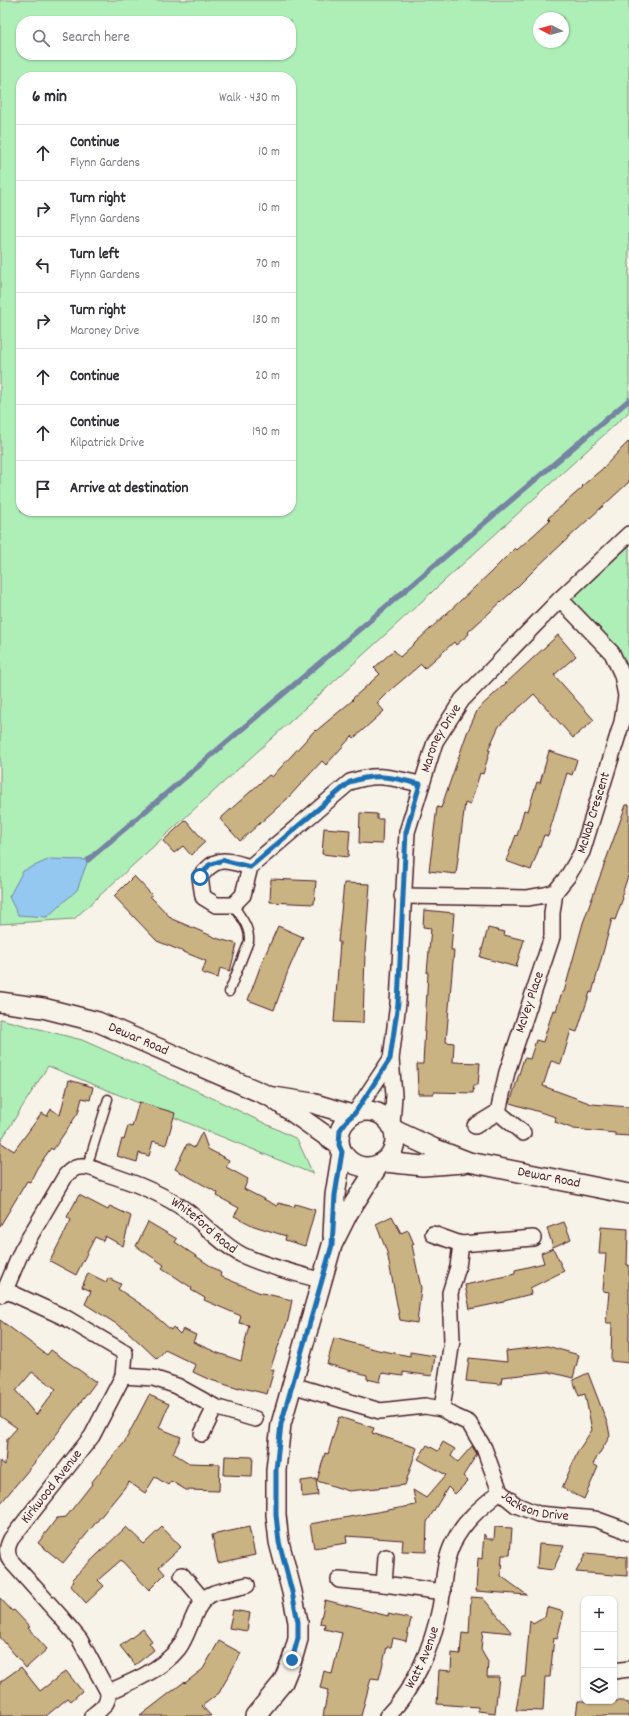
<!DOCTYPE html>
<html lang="en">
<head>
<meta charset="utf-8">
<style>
	body { margin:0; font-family:Dekko,sans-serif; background:#f2f2f3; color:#2b2b33 }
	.controls { position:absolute; right:12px; bottom:12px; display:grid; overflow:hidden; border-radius:8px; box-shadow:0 1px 3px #0004 }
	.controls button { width:36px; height:36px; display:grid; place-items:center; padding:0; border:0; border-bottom:1px solid #e1e1e2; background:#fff; color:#2b2b33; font:20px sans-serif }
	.compass { position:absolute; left:533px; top:12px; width:36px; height:36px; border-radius:50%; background:#fff; box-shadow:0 1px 3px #0004; rotate:276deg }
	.stop { position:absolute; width:12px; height:12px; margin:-9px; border:3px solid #1f6fb2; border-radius:50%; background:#fff }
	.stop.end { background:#1f6fb2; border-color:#fff; box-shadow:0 1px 4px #0008 }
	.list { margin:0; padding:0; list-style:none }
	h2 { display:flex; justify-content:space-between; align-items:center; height:52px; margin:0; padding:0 16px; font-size:17px }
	h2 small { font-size:13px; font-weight:400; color:#7c7c81 }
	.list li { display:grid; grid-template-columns:26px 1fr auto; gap:12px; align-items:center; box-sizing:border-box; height:56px; padding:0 16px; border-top:1px solid #e1e1e2 }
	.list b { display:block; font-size:15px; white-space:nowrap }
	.list p { margin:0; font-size:13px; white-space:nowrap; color:#7c7c81 }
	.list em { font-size:13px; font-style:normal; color:#7c7c81 }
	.icon { flex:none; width:22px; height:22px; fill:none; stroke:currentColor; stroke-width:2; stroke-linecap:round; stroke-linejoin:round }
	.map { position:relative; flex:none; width:629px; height:1716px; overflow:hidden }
	.search { position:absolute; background:#fff; box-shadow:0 1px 3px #0004; left:16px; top:16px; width:280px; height:44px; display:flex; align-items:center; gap:10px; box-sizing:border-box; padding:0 14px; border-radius:16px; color:#7c7c81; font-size:15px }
	.panel { position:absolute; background:#fff; box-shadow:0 1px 3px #0004; left:16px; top:72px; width:280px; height:444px; border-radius:16px }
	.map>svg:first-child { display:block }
	.green { fill:#aeefb8; stroke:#7c8772; fill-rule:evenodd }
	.water { fill:#94c8f1; stroke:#7684a2 }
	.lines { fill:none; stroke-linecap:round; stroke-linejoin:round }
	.stream { stroke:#7684a2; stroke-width:5.5 }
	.building { fill:#cab382; stroke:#4a1f2b; fill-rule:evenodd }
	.service-casing { stroke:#4a1f2b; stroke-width:11 }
	.minor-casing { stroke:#4a1f2b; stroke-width:18 }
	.tertiary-casing { stroke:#4a1f2b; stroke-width:22 }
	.service { stroke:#f7f3e8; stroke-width:8 }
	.minor { stroke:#f7f3e8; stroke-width:15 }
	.tertiary { stroke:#f7f3e8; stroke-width:19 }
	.route { stroke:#1f6fb2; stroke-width:5 }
	.labels { text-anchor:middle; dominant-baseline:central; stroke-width:3.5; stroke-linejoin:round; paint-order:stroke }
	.street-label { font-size:14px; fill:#4a1f2b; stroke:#f7f3e8 }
</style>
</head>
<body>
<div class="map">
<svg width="629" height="1716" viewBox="0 0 629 1716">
	<rect width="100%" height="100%" fill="#f7f3e8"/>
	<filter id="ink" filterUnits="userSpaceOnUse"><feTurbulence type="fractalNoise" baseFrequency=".025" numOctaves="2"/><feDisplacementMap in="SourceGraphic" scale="8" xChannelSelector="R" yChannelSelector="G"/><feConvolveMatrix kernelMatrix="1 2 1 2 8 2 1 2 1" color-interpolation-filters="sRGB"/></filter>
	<g filter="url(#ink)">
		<g class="green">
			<path d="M0 0H629V412L74 919 0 924ZM539 18H563V42H539ZM21 21H291V55H21ZM21 77H291V511H21Z"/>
			<polygon points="629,537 629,671 623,673 563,599"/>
			<polygon points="0,1019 82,1040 202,1093 297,1139 313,1174 48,1066 0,1142"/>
		</g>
		<polygon class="water" points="50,859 88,860 77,890 47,917 18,915 9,897 23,871"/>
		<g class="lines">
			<polyline class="stream" points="88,860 629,400"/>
		</g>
		<g class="building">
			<polygon points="629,441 629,482 537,567 512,592 468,632 469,634 456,645 454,642 425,668 421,664 386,694 377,703 384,711 354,738 352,736 326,765 322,761 287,799 240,841 220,819 269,775 272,777 315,730 316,731 353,700 352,699 380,674 374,668 394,650 400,657 490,573 515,548 517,550 550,520 548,518 583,487 582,486 601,470"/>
			<polygon points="558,635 576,656 554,675 594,720 573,738 534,694 499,726 488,750 490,750 483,774 480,773 470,805 465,803 456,874 429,871 437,807 441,808 467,733 478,709"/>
			<polygon points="549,751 577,760 572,775 567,773 548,836 544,835 531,870 506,861 516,835 517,836 524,810 528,811 537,782 540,783"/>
			<polygon points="626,805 629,805 629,873 621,897 623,898 615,920 612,919 592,993 590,992 577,1032 571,1030 561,1064 551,1061 543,1086 592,1104 629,1107 629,1136 615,1135 615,1133 574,1129 555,1122 556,1117 510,1103 524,1058 530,1059 536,1040 543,1042 553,1010 556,1011 562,992 564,992 583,923"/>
			<polygon points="360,813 377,814 377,819 383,819 382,844 359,843"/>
			<polygon points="186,820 205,842 191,855 183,846 174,853 163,841"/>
			<polygon points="324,828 350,830 348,857 322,854"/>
			<polygon points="134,876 152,895 150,896 172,919 219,939 237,944 230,971 220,968 218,978 202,973 206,961 157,941 114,896"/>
			<polygon points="271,879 316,881 314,904 270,902"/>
			<polygon points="344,883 370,884 365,952 363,1023 334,1022 340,942 338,942"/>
			<polygon points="424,910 454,913 451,950 454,950 446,1042 454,1043 453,1062 480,1063 478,1085 474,1085 473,1093 434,1092 434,1094 418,1094 417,1064 423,1064 428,973 427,973 431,928 423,927"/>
			<polygon points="278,926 303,937 288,971 274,1010 248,1000 262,962"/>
			<polygon points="488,928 505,932 504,935 524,940 516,967 480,957"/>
			<polygon points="69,1080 93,1087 90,1100 82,1098 78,1113 53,1150 51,1148 37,1168 30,1182 27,1181 0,1226 0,1142 14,1151 42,1113 47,1116 51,1109 60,1115"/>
			<polygon points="139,1102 175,1113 166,1145 153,1141 149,1156 139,1153 137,1162 117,1156 122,1139 124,1140 128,1126 132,1127"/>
			<polygon points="202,1132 208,1149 229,1160 226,1167 248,1179 244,1189 277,1206 278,1203 294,1207 295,1204 315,1210 305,1246 285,1240 286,1236 254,1226 234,1216 239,1208 217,1196 218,1193 175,1169 187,1144 194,1148"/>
			<polygon points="79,1195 108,1210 110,1206 131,1216 123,1246 105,1236 103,1241 95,1237 76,1275 50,1261 71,1220 67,1217"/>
			<polygon points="392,1216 401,1233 408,1230 414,1244 412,1245 421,1288 417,1323 400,1320 387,1252 376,1224"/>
			<polygon points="148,1222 177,1239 175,1242 221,1273 220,1276 258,1292 292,1300 288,1320 270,1369 274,1370 267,1394 239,1387 239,1389 208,1379 193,1372 196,1365 165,1350 157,1359 126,1330 85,1304 91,1291 82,1287 88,1273 106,1282 108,1278 121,1284 118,1289 145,1307 171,1330 173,1327 180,1334 183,1329 196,1335 193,1342 218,1353 241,1361 249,1325 239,1323 241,1316 204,1300 205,1298 191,1290 192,1288 162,1268 164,1265 136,1246"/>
			<polygon points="564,1222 571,1239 553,1247 547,1228"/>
			<polygon points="601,1227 628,1229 627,1265 629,1265 629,1363 611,1361 612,1323 606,1323 609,1292 603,1291 606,1254 599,1254"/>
			<polygon points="553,1248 564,1271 530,1288 531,1294 504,1301 504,1302 470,1309 465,1285 515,1274 515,1270 544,1263 541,1253"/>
			<path d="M0 1320 47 1355 51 1350 96 1382 40 1456 0 1504V1461L5 1465 7 1439 17 1428 0 1416ZM32 1372 56 1389 36 1415 16 1391Z"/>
			<polygon points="334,1338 378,1350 410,1356 410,1352 435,1356 432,1376 403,1372 403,1376 382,1373 380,1382 367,1379 367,1375 327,1364"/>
			<polygon points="547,1346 579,1355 573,1378 549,1372 502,1377 501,1384 466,1381 469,1358 507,1362 506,1351"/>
			<polygon points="588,1373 608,1425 610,1436 593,1464 598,1467 584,1499 562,1488 578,1451 592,1430 585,1394 579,1396 573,1380"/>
			<polygon points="149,1395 169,1404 159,1428 181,1437 173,1453 189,1463 220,1464 219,1491 186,1490 171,1481 168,1485 155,1477 145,1493 129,1482 63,1563 38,1543 57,1518 66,1517 92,1484 91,1483 124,1443"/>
			<polygon points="339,1417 374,1428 372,1433 417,1448 405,1485 349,1491 317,1481 325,1453 328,1454"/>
			<polygon points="443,1442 455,1449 451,1456 458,1462 472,1446 477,1454 463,1476 468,1481 455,1494 448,1487 427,1522 426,1552 402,1551 403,1540 346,1536 347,1543 314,1548 310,1524 416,1505 413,1490 426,1498 446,1475 418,1459 427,1445 438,1451"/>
			<polygon points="225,1456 253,1457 252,1476 224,1475"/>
			<polygon points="316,1479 318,1495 302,1497 301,1481"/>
			<polygon points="126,1527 144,1544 162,1527 181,1547 159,1567 165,1574 149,1590 121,1560 98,1580 104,1586 86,1603 70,1585 74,1582 72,1579"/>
			<polygon points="249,1527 255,1555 218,1563 212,1535"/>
			<polygon points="495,1527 512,1528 510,1555 502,1555 501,1576 527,1595 476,1591 478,1558 482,1559 484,1534 487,1539 494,1539"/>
			<polygon points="539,1544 564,1546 553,1570 537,1568"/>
			<polygon points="586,1553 627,1557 627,1576 576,1572"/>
			<polygon points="471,1597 483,1598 512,1633 483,1630 481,1650 488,1662 487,1677 499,1677 495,1713 478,1711 478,1707 437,1704 439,1670 451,1671 452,1653 460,1654 462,1633 469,1634"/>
			<polygon points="0,1598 12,1611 14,1610 30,1627 28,1628 47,1649 26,1668 0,1637"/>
			<polygon points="325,1600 388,1616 388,1614 411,1619 406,1641 393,1638 391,1647 387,1647 379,1679 371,1678 361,1716 323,1716 328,1690 320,1688 324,1671 332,1674 342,1633 324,1629 325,1624 320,1623"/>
			<polygon points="547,1607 564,1612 557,1639 554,1638 550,1677 545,1677 543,1711 516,1710 522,1677 525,1677 530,1620 533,1624 545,1617"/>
			<polygon points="233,1610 250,1613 247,1631 229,1628"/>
			<polygon points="143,1629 152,1641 149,1643 154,1650 135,1665 120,1646"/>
			<polygon points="219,1641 241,1653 219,1693 202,1706 211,1716 140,1716 184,1682 185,1683 203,1669"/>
			<polygon points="21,1667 40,1691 66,1671 82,1691 71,1701 68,1698 46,1716 0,1716 0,1682"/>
			<polygon points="578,1701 624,1701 624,1702 629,1703 629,1716 576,1716"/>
		</g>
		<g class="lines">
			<defs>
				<g id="service">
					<path d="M229 992 249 941C250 927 241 917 233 905"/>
					<polyline points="87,1167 108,1099"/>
				</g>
				<g id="minor">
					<path d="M250 867 243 895 233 905H216L203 897 200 877C217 855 225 860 250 867L350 782C378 772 392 778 420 784"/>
					<path id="s1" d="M402 896 527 898 545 895 555 892 568 876 582 852 622 722 626 696 622 675 612 653 560 599"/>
					<polyline points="355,1113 391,1059"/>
					<path id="s2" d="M392 1125 394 1095 391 1059 398 1003 407 832 435 742 462 700 560 599 629 534"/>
					<polyline points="475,1126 498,1112"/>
					<path id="s3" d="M523 1133 498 1112 507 1072 552 937V913L555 892"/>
					<polyline points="433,1234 461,1244"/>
					<path d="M5 1290 66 1318 125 1353 123 1376 92 1436 11 1539C7 1547 6 1552 10 1560L60 1616 80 1640 108 1692"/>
					<path id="s4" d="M0 1295 5 1290 22 1250 66 1175C70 1171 74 1167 81 1167 89 1166 97 1170 104 1173 133 1182 162 1193 187 1211 205 1225 221 1244 242 1255 267 1267 296 1273 323 1281"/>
					<polyline points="123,1376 153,1378 177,1386 215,1407 255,1419"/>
					<path id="s5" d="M292 1385 380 1411 425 1406 442 1409 456 1417 469 1423 484 1448 500 1492 516 1505 538 1514 595 1519 620 1528 629 1533"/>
					<polyline points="442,1409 452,1340 450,1293 458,1267 461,1244 533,1238"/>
					<polyline points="202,1434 215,1407"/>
					<polyline points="182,1575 203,1600"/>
					<polyline points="339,1580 384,1584 443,1592"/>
					<polyline points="384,1584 386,1557"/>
					<polyline points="614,1671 629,1669"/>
					<path d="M92 1716C101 1709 109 1704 108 1692 132 1682 161 1670 178 1649 191 1633 193 1601 214 1593 224 1590 236 1588 247 1585"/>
					<path id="s6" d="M387 1716C415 1688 432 1647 440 1608 444 1587 443 1563 453 1543 464 1521 481 1507 500 1492"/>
				</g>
				<g id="tertiary">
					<path id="s7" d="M0 1002 43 1008 98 1022 271 1097 339 1145"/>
					<polyline points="274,1097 312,1103 352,1115"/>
					<circle cx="367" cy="1139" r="28"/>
					<path id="s8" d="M394 1130 433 1148 469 1162 629 1194"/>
					<polyline points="385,1162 423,1166 463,1163"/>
					<polyline points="333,1236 335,1195 342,1152"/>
					<polyline points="255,1716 283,1682 292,1660 298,1639 298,1622 292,1592 279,1542 276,1515 276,1470 281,1424 332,1245 348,1213 378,1166"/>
				</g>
			</defs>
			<use href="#service" class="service-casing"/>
			<use href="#minor" class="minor-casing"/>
			<use href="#tertiary" class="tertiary-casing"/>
			<use href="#service" class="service"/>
			<use href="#minor" class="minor"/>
			<use href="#tertiary" class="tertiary"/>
		</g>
	</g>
	<g class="lines" filter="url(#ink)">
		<path class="route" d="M200 877 209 865 223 860 250 867 350 782C378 772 392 778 420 784L406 832 398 1003 390 1059 355 1113 348 1119 340 1130 339 1145 342 1152 335 1195 332 1245 281 1424 276 1470V1515L279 1542 292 1592 298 1622V1638L292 1660"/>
	</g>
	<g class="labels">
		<g class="street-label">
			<text stroke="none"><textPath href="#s2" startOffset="394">Maroney Drive</textPath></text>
			<text stroke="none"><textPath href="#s1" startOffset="243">McNab Crescent</textPath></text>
			<text stroke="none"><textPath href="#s3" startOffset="147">McVey Place</textPath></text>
			<text stroke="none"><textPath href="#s7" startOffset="144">Dewar Road</textPath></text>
			<text stroke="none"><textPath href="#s8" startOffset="163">Dewar Road</textPath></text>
			<text stroke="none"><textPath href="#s4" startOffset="293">Whiteford Road</textPath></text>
			<text transform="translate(52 1487) rotate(-52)">Kirkwood Avenue</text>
			<text stroke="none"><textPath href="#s5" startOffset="300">Jackson Drive</textPath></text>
			<text stroke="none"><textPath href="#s6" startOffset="69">Watt Avenue</textPath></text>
		</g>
	</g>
</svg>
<div class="controls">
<button>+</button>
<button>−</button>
<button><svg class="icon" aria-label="layers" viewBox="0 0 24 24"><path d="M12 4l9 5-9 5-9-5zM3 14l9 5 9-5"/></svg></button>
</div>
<svg class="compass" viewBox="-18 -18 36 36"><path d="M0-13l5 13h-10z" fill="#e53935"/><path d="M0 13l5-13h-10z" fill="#7c7c81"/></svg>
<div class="stop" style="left:200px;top:877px"></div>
<div class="stop end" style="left:292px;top:1660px"></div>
<div class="search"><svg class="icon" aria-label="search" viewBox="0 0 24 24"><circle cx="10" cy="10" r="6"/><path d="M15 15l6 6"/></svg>Search here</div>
<section class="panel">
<h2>6 min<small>Walk · 430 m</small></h2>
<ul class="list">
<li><svg class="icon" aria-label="ahead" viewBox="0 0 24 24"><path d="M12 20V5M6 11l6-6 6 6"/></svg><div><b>Continue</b><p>Flynn Gardens</p></div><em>10 m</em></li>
<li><svg class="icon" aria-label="right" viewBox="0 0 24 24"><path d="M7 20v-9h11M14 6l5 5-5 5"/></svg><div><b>Turn right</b><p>Flynn Gardens</p></div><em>10 m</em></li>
<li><svg class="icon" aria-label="left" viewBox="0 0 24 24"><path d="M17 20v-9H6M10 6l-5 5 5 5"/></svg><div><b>Turn left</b><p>Flynn Gardens</p></div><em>70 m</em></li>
<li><svg class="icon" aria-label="right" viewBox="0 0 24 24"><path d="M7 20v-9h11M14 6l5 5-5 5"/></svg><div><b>Turn right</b><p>Maroney Drive</p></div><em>130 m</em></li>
<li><svg class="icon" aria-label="ahead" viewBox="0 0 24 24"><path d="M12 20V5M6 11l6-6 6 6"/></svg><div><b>Continue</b></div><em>20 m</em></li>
<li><svg class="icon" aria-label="ahead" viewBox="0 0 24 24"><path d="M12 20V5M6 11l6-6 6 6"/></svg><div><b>Continue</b><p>Kilpatrick Drive</p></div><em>190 m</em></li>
<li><svg class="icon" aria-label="arrive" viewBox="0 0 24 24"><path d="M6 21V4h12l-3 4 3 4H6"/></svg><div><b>Arrive at destination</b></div></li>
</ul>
</section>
</div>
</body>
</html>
